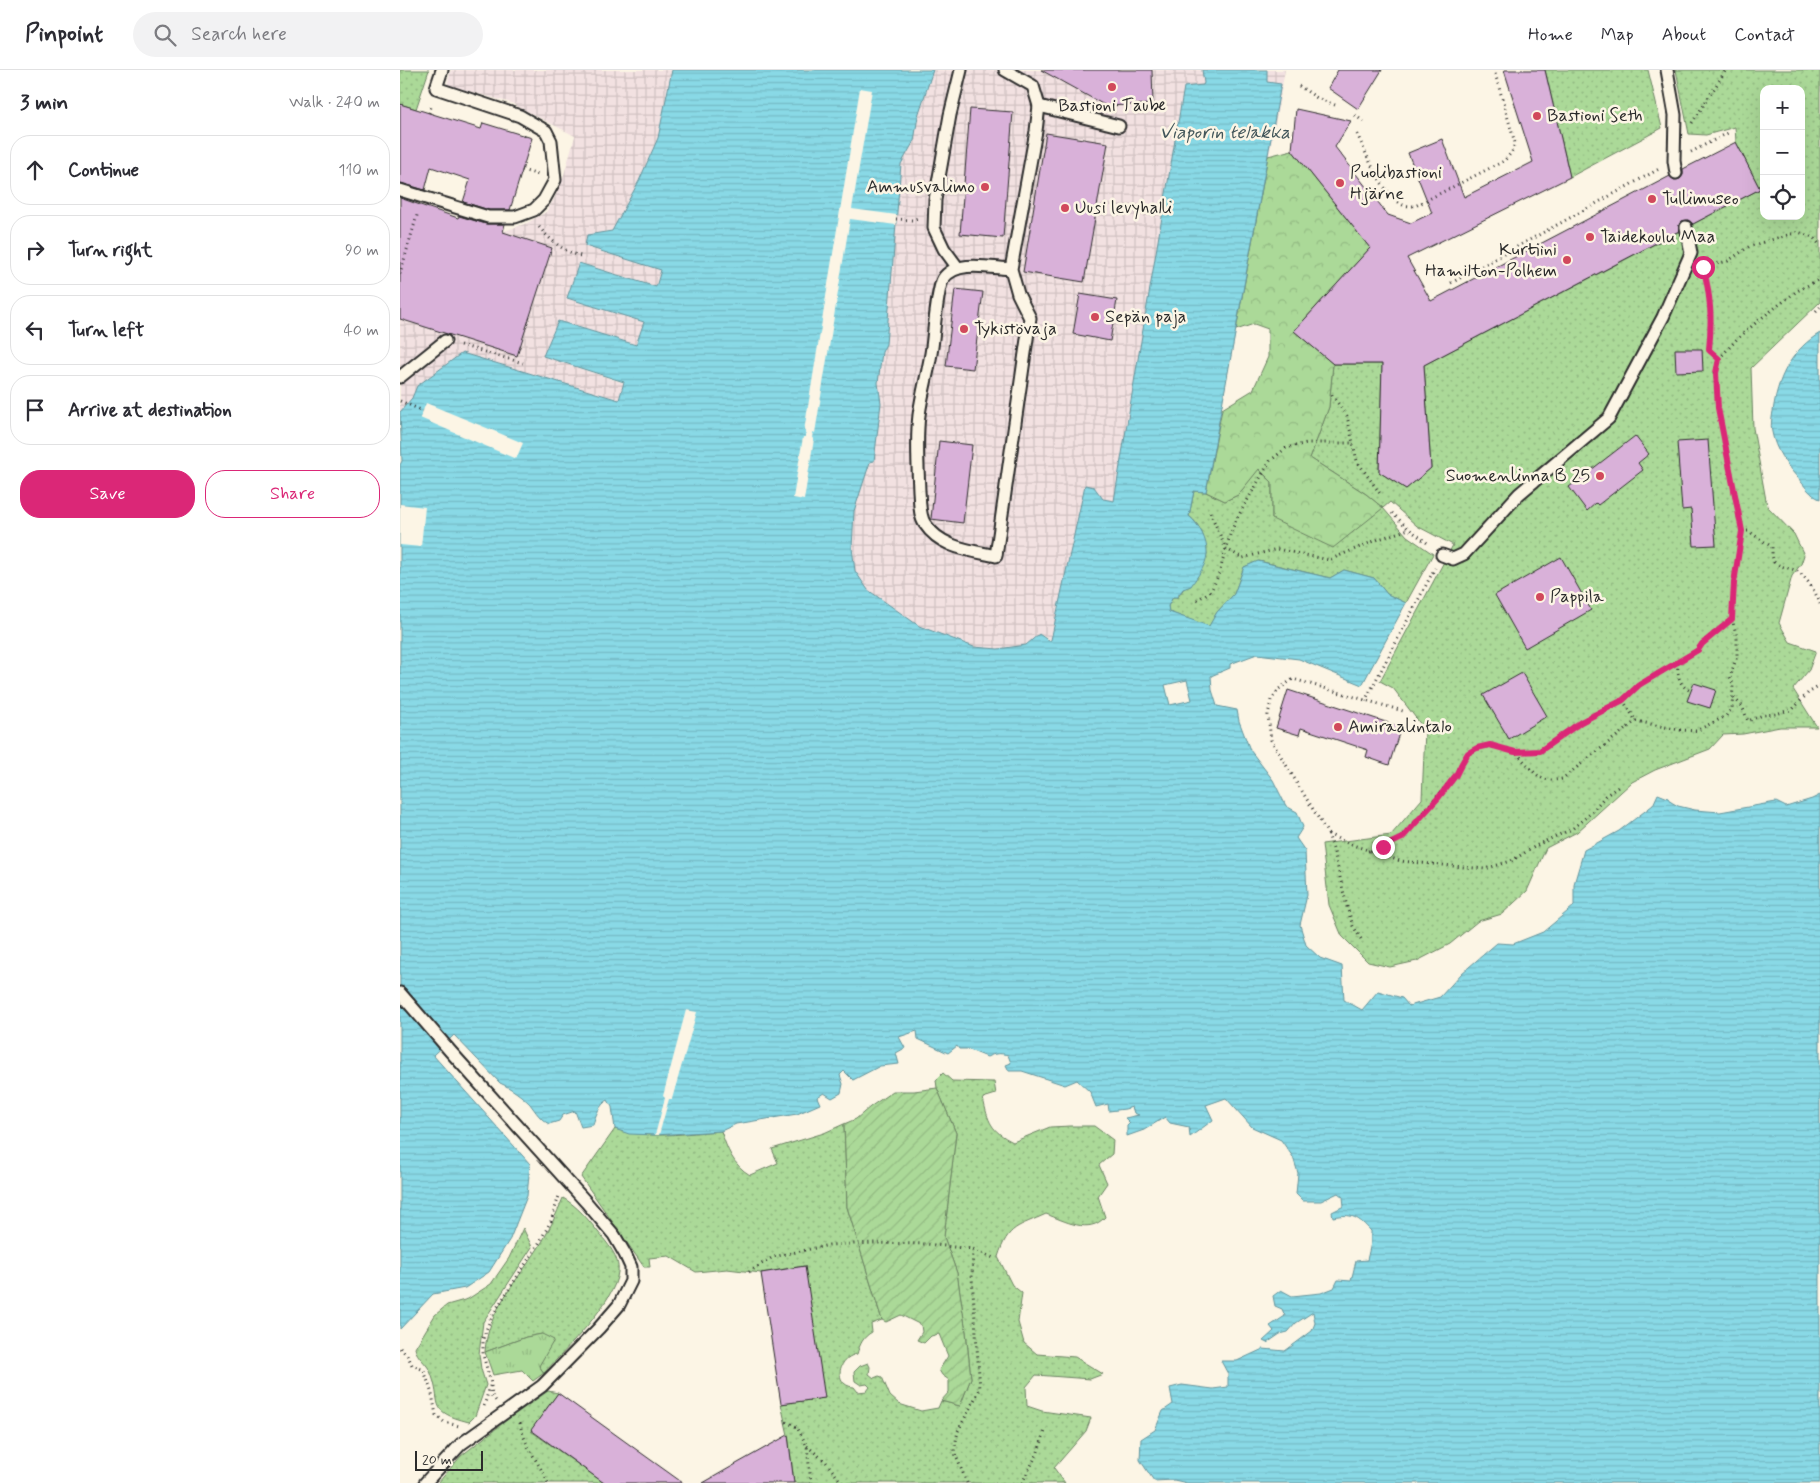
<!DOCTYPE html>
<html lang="en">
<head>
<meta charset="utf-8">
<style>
	body { margin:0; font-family:Mynerve,sans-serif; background:#f2f2f3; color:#2b2b33 }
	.controls { position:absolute; right:15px; top:15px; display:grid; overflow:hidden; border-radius:10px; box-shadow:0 5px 20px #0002 }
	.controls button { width:45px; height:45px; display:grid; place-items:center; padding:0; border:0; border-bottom:1px solid #e1e1e2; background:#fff; color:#2b2b33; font:25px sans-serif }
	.scale { position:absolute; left:15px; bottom:12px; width:68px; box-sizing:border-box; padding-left:5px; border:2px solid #2b2b2b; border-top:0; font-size:14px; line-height:18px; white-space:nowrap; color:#2b2b2b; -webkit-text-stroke:4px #fcf5e5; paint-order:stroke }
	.stop { position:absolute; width:15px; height:15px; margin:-11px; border:4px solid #db2777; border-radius:50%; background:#fff }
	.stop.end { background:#db2777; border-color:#fff; box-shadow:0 1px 5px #0008 }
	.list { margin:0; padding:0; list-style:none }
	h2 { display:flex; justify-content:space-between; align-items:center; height:65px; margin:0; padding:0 20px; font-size:21px }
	h2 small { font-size:16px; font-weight:400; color:#7c7c81 }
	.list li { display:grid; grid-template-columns:32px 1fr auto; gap:15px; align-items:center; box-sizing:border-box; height:70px; margin:0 10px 10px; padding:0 10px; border:1px solid #e1e1e2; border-radius:20px }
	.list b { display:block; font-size:19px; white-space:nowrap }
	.list em { font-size:16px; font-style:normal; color:#7c7c81 }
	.actions { display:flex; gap:10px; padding:15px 20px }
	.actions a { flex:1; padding:11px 0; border:1px solid #db2777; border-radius:20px; text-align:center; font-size:18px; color:#db2777 }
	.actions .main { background:#db2777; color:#fff }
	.icon { flex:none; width:28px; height:28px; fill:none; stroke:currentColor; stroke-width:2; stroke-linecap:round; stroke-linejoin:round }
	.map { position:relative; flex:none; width:1420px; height:1413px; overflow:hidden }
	header { display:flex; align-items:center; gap:30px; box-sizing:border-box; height:70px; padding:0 25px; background:#fff; border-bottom:1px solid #e1e1e2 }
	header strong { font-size:24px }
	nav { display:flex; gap:28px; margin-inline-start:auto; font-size:18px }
	.search { width:350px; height:45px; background:#f2f2f3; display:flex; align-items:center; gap:12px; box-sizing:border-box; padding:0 18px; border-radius:28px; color:#7c7c81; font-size:19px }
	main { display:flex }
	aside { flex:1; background:#fff }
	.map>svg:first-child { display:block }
	.industrial { fill:url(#industrial-grid) }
	.grass { fill:url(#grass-dots); stroke:#6b8262; fill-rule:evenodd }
	.forest { fill:url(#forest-crowns); stroke:#6b8262 }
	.park { fill:url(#park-tufts); stroke:#6b8262 }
	.garden { fill:url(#garden-furrows); stroke:#6b8262 }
	.water { fill:url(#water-rules); stroke:#63939b; fill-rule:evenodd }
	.pier { fill:#fcf5e5 }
	.building { fill:#d9b1d9; stroke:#2b2b2b }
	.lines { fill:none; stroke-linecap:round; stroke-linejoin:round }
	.lane-casing { stroke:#2b2b2b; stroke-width:15 }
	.path { stroke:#2b2b2b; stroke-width:3; stroke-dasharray:1 4; stroke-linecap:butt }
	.lane { stroke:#fcf5e5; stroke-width:11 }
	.route { stroke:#db2777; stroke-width:6 }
	.poi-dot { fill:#d1495b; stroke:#fcf5e5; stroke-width:2 }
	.labels { text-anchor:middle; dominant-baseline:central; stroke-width:5; stroke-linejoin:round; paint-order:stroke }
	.poi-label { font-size:18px; fill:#2b2b2b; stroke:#fcf5e5; text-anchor:start }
	.water-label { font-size:19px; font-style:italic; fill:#42565a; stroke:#fcf5e5 }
</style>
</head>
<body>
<header>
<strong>Pinpoint</strong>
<div class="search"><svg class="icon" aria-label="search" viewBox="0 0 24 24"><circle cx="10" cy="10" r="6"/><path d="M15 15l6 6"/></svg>Search here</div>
<nav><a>Home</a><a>Map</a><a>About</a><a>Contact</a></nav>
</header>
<main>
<aside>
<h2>3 min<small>Walk · 240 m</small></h2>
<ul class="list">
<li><svg class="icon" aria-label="ahead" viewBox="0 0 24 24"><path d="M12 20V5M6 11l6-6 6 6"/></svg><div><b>Continue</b></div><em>110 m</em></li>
<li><svg class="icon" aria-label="right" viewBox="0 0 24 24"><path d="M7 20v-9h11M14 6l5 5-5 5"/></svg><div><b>Turn right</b></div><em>90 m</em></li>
<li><svg class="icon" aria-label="left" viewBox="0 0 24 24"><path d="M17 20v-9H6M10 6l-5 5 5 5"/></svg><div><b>Turn left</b></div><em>40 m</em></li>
<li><svg class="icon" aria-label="arrive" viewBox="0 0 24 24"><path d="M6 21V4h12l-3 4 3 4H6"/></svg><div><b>Arrive at destination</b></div></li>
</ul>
<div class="actions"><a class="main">Save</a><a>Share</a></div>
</aside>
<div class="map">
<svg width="1420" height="1413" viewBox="0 0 1420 1413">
	<defs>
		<pattern id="industrial-grid" width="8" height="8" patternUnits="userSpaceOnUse" patternTransform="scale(1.25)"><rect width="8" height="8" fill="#f2e1e1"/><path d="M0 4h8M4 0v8" fill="none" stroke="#d0c1c1"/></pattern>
		<pattern id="grass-dots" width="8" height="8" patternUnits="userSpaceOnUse" patternTransform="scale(1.25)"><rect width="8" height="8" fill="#abd998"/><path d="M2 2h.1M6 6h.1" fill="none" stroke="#93ba83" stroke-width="1.8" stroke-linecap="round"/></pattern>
		<pattern id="forest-crowns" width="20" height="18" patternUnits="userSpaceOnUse" patternTransform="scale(1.25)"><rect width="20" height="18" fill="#abd998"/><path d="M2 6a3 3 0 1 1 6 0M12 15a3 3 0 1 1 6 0" fill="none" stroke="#93ba83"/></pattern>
		<pattern id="park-tufts" width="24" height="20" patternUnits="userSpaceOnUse" patternTransform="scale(1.25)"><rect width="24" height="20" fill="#abd998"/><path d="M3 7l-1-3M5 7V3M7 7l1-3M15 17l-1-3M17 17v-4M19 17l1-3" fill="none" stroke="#93ba83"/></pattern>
		<pattern id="garden-furrows" width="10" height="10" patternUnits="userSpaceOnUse" patternTransform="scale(1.25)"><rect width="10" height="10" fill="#abd998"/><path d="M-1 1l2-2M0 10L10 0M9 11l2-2" fill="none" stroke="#93ba83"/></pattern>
		<pattern id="water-rules" width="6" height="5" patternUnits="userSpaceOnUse" patternTransform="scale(1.25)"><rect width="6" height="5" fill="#89d9e6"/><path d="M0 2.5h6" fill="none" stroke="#76bac5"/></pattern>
	</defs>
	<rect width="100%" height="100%" fill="#fcf5e5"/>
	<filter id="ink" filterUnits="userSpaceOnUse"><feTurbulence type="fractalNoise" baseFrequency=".02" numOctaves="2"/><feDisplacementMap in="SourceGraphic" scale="10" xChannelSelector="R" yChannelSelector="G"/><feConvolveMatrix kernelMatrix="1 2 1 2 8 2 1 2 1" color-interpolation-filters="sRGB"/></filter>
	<g filter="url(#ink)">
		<g class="industrial">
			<polygon points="51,0 272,0 258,68 239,111 212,161 206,161 185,176 261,200 256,217 180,193 167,228 244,252 236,275 158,251 143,286 224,313 219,330 62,283 17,316 12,328 0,342 0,142 28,138 102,162 127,153 146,142 154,129 163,108 175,66 111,33 47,15"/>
			<polygon points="533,0 885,0 806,422 794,421 789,446 703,429 694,417 685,415 651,570 639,564 626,575 598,579 574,577 519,556 468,520 455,501 452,478 454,441 470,391 474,391 481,333 478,313 482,282 486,274 501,94 514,71 518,46"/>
		</g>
		<g class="grass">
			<polygon points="0,0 29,0 16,39 0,34"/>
			<polygon points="1145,0 1248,0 1262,58 1170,107"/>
			<path d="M1276 0H1420V232L1351 298 1353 358 1367 436 1394 464 1404 485 1401 494 1392 506 1379 553 1390 572 1416 581 1409 600 1393 619 1417 657H1380L1343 664 1323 665 1310 679 1255 700 1232 712 1177 762 1146 778 1127 821 1102 844 1078 851 1050 874 1017 891 990 897 968 892 942 866 929 835 922 774 991 765 1022 729 1025 660 993 618 980 611 1053 475 1017 456 990 432 983 438 1007 466 1033 484 1006 533 987 524 974 508 944 500 930 508 859 491 844 497 834 524 817 542 809 557 769 542 768 536 773 527H778L807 484C805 470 802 456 789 446L794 421 806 422 825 431 838 425 858 399 872 412V449L983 438 966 424 910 388 929 337 933 294H982L979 402 1006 419 1031 398 1024 295 1360 119 1336 72 1335 57 1306 65 1289 64ZM1364 19H1401V146H1364Z"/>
			<path d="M543 1003 552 1011 594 1012 596 1024 583 1028C588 1052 591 1061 613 1072L650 1057 671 1056H694L713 1070 712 1084 699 1095 707 1113 698 1126 705 1147C689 1165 665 1151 646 1144 618 1157 608 1155 598 1187L612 1215 622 1223 618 1252 624 1273 637 1284 675 1287 703 1304 690 1309 636 1305 626 1317 627 1336 642 1341 691 1348 686 1361 654 1398 665 1413H394L388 1365 381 1334 424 1328 404 1196 361 1203 327 1199 296 1202 269 1186 249 1188 250 1197H244L181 1107 215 1059C249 1070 286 1063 321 1061 327 1079 333 1095 350 1105L378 1093 372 1079 424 1063 444 1054 447 1137 482 1250 471 1254 472 1262C463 1267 460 1274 457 1284 436 1288 434 1316 454 1317L458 1322 467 1321 470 1317 467 1314 461 1315 455 1311 454 1302 460 1296 468 1293 470 1297 469 1304 474 1308 479 1306 482 1307 490 1326 499 1334 521 1341 538 1338 541 1331 560 1336 571 1308 566 1262 557 1203 544 1167 556 1063 537 1018 536 1010Z"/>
			<path d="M163 1128C177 1136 188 1149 198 1162 207 1173 220 1187 218 1202 215 1232 165 1280 144 1303L139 1296 142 1264 126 1267 85 1282C87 1241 118 1210 139 1177 149 1161 156 1145 163 1128Z"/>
			<path d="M123 1158 132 1177 83 1252 79 1284 81 1299 86 1315 75 1346 69 1352C25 1341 44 1334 30 1301 26 1292 17 1288 15 1278L35 1245 47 1235 68 1229 91 1214 109 1188Z"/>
			<polygon points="148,1321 158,1323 131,1361 204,1413 38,1413 61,1386 107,1350"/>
		</g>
		<polygon class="forest" points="892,80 970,178 894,261 933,294 929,337 910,388 966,424 983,438 933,478 872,449 872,412 859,399 838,425 825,431 806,422 822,339 853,320 868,287 868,259 854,254 836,260 868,86"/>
		<polygon class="park" points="142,1264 154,1270 139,1296 144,1303 133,1311 122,1300 93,1305 85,1282 126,1267"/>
		<polygon class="garden" points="537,1018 556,1063 544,1167 557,1203 566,1262 571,1308 560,1336 541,1331 549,1322 549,1310 542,1305 539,1300 548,1286 539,1264 531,1266 524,1273 517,1270 522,1262 521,1255 501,1245 486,1252 482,1250 447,1137 444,1054 456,1049 470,1037 493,1021 514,1021"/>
		<g class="water">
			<path d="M272 0H533L518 46 514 71 501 94 486 274 482 282 478 313 481 333 474 391 470 392 454 441 452 478 455 501 468 520 519 556 574 577 598 579 626 575 639 564 649 571 651 570 685 415 694 417 703 429 714 431 784 17 803 15 804 13 802 0H867V12L881 14 806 422 794 421 789 446C799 454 808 471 807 484 806 496 797 507 791 516L783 519 777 527H773L768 536 769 542 809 556 817 542 834 524 844 497 858 491 930 508 944 500 974 508 987 524 1006 533 962 615 899 589 857 584 830 594V598L811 606 812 620 817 636 837 640 839 651 850 680 873 710 886 736 897 742 903 757 896 768 905 781 907 825 900 855 906 875 920 888 942 896 944 930 962 940 978 921 1002 928 1009 936 1040 927 1062 903 1097 873 1113 874 1143 862 1174 836V814L1184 780 1219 761 1253 735 1258 724 1268 728 1271 732 1278 736 1295 740 1320 742 1376 732 1386 737 1412 729 1420 725V1413H787L774 1410 754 1411 740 1390 741 1369 755 1360 763 1341 773 1334 770 1318 782 1315 813 1319 828 1317V1304L821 1291H837L863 1279 885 1281 912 1261 915 1253 913 1242 896 1253 888 1262 880 1264 867 1273 863 1271 874 1261 870 1256 885 1246 882 1239 875 1236 873 1226 881 1220 892 1226 921 1223 934 1218 938 1210 951 1211 956 1191 967 1190 971 1173V1161C958 1147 952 1143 933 1147L932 1142 944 1136 943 1127 938 1123 921 1131H903L896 1124 898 1103 893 1087 881 1070 852 1057 826 1028 806 1035 813 1050 790 1067 789 1057 770 1053 765 1047 744 1060 727 1066V1056L730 1053 725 1048 739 1045 734 1043 732 1037 725 1039 709 1041 708 1034 696 1037 690 1022 677 1010 665 1015 622 1001H609L606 995 611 993 608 985C600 983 595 983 587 987L567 979H559L557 976 548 983 518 969 517 961 499 967 505 978 496 983 499 994 480 996 453 1010 444 1001 440 1005 443 1014 441 1023 432 1028 424 1023 417 1027 420 1034 397 1044 336 1054 321 1061 255 1065 229 1064 215 1059 212 1037 208 1030C200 1034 195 1046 193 1055L181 1057 175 1041 163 1045 159 1051 149 1054C140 1049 136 1042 130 1034 122 1026 111 1018 100 1013L54 965 33 985 130 1094 127 1126 110 1169 89 1202 65 1218 33 1224 0 1259V395L2 391 0 342 12 328 17 316 62 283 219 330 224 312 143 286 158 251 236 275 244 252 167 228 179 193 256 217 261 200 185 176 187 165 212 161 239 111 258 68ZM787 610 792 630 770 635 765 615Z"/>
			<path d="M1420 263V429C1411 426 1404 415 1398 408 1386 395 1375 379 1372 362 1370 354 1373 343 1374 335 1379 305 1393 279 1420 263Z"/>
		</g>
		<g class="pier">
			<polygon points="460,18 472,20 452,139 497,145 496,155 450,149 415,363 413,362 412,368 414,369 404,430 393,428 403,367 405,367 406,361 404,361"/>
			<polygon points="26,333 123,373 116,389 20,348"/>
			<polygon points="0,434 25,437 21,477 0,475"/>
			<polygon points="286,940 297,942 272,1029 269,1029 259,1065 255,1065 265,1028 263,1026"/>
		</g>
		<g class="building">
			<polygon points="641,0 752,0 753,34 706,36"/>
			<polygon points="938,0 982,0 958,39 928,18"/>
			<polygon points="1104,0 1145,0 1170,107 1007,188 1031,231 1270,106 1274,110 1280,109 1283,105 1283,99 1336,72 1360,119 1293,154 1288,150 1282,151 1279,155 1279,161 1024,295 1031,398 1006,419 979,402 982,294 933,294 894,261 970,178 892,80 896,39 951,51 935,77 988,145 1011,153 1032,143 1008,83 1042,69 1064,127 1133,92"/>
			<polygon points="0,34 81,59 83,53 132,68 110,140 89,140 63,132 70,110 31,97 25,120 0,113"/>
			<polygon points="570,39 613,42 603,168 560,164"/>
			<polygon points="646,63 708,73 684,212 623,202"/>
			<polygon points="0,128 58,148 59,146 86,154 105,154 103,162 152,178 117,286 0,249"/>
			<polygon points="555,219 583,222 573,299 546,296"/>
			<polygon points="680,224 717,230 710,271 673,264"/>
			<polygon points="1275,279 1302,279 1303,301 1276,302"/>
			<polygon points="1235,366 1249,384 1238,393 1243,400 1198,435 1196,433 1187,441 1169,417"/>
			<polygon points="1308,370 1316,475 1294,476 1291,439 1282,440 1277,372"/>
			<polygon points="539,371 572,375 563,453 531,449"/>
			<polygon points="1161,487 1191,540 1125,578 1095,525"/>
			<polygon points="1122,603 1147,646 1109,669 1083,625"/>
			<polygon points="1294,613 1316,620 1310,638 1287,631"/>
			<polygon points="888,620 1001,657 989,695 966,687 968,680 901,658 899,665 876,658"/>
			<polygon points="405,1196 425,1328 381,1334 361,1203"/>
			<polygon points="158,1323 237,1380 283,1413 204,1413 131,1360"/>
			<polygon points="388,1365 394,1413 303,1413 338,1393"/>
		</g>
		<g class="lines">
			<defs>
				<g id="lane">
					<path d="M605 0 633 16 639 36 636 61 611 199 618 224 630 248 596 486C570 480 541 478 525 454 519 446 520 431 519 421 518 395 516 370 519 345 522 322 529 300 532 277 534 263 537 219 543 209 556 189 591 198 611 199"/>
					<polyline points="1267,0 1275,45 1274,91 1276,103"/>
					<polyline points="639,36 719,56"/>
					<polyline points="0,120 88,147 115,147 134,140 144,130 155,110 151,71 146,61 120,46 36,18 42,0"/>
					<polyline points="558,198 544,179 534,158 535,130 550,45 561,0"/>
					<polyline points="0,307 45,271"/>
					<polyline points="1042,485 1053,489 1064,484 1119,424 1209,348 1263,247 1291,183 1286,157"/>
					<polyline points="0,923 51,982 186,1132 214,1165 225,1184 231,1197 231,1211 219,1235 199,1258 142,1316 61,1374 25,1413"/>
				</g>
			</defs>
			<use href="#lane" class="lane-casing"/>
			<g class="path">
				<polyline points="899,16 917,28 935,35"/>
				<polyline points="29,43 32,34"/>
				<polyline points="955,45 965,53"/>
				<polyline points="1292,53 1326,0"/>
				<path d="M957 64C967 85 982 124 1003 135 1006 136 1011 136 1015 136L1104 91 1112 82 1115 73 1094 0"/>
				<polyline points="1291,82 1328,63"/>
				<polyline points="122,100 139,105"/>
				<polyline points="496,149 512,150 518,148"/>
				<path d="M139 157C150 170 164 182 181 186"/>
				<polyline points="1303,197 1328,191 1350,176 1398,162 1413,167 1420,175"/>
				<path d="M1303 197C1311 225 1312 251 1309 280L1319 289"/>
				<polyline points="0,204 18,142"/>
				<polyline points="1051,213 1259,99"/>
				<polyline points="1416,241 1420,237"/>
				<polyline points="60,275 123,293"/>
				<polyline points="932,325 947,346 957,391 981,425"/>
				<polyline points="0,331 23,341"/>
				<polyline points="810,442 826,479 843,488 877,479 929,490 979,469 1009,459"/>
				<polyline points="992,443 1009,459 1030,475"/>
				<path d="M1342 461H1348L1372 477V485L1374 492C1383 499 1390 497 1397 501 1406 506 1417 524 1420 534"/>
				<polyline points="797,530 811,521 819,504 830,465 836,450 870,391 886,378 907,373 954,373"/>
				<path d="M1278 593C1277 605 1279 616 1291 621"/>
				<polyline points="1334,628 1342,636 1348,651 1363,645 1376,644 1393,639 1408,623 1420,616"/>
				<polyline points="1223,630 1236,651"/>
				<polyline points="965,631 1035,498"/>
				<polyline points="1116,682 1140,681 1181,651 1223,630 1239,615 1298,580 1302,573 1332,549"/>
				<polyline points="928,764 947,773 1000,791 1085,799 1111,791 1141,773 1172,759 1191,743 1205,726 1221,715"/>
				<path d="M968 781 983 777 1001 768 1056 705C1066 681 1077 671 1103 679 1107 680 1112 680 1115 682 1118 683 1121 688 1123 690 1137 705 1140 713 1162 709L1236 651 1280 660 1296 661 1326 646 1332 638 1333 614 1330 607 1337 586V567L1332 549 1334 513 1342 461 1318 338 1315 303 1319 289 1336 270 1359 250 1397 221 1420 209"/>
				<polyline points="961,869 953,856 947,837 934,782 928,764 871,670 868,645 871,630 879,619 893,609 1003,641"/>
				<polyline points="349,1202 373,1187 429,1175 475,1173 526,1174 573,1179 596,1189"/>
				<polyline points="0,1278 8,1286 12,1295 24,1300 32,1324 36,1345 44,1352 59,1356"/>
				<polyline points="91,1316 92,1326 96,1331"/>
				<polyline points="84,1336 91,1313 83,1285 83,1269 91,1247 139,1173 151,1151 159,1126"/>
				<polyline points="386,1352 397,1357 407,1376 411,1413"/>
				<path d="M120 1353C124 1376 139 1392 148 1413"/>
				<polyline points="407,1376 426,1392 442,1413"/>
				<polyline points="567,1413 554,1381 558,1361 580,1319 572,1207 573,1179"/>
				<polyline points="622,1413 638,1382 645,1361"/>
			</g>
			<use href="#lane" class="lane"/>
		</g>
	</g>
	<g class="lines" filter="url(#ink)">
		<path class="route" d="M983 777 1002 768 1039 727 1056 705 1062 693 1068 683 1077 678 1090 675 1115 682 1140 681 1181 652 1223 630 1239 615 1298 580 1302 574 1332 549 1334 513 1342 461 1318 338 1316 303 1319 289 1309 280C1312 250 1311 226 1303 197"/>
	</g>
	<g class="poi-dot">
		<circle cx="712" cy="17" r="5"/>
		<circle cx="1137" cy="46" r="5"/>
		<circle cx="940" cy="113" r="5"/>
		<circle cx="585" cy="117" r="5"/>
		<circle cx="1252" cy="129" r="5"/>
		<circle cx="665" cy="138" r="5"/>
		<circle cx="1190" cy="167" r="5"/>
		<circle cx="1167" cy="190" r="5"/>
		<circle cx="695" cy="247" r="5"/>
		<circle cx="564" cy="259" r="5"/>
		<circle cx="1200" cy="406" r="5"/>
		<circle cx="1140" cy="527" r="5"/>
		<circle cx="938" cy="657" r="5"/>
	</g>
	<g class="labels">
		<g class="poi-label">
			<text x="712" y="36" text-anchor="middle">Bastioni Taube</text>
			<text x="1147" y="46">Bastioni Seth</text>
			<text x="950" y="103">Puolibastioni<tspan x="950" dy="21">Hjärne</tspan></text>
			<text x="575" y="117" text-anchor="end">Ammusvalimo</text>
			<text x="1262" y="129">Tullimuseo</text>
			<text x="675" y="138">Uusi levyhalli</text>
			<text x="1200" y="167">Taidekoulu Maa</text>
			<text x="1157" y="180" text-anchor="end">Kurtiini<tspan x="1157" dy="21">Hamilton-Polhem</tspan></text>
			<text x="705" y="247">Sepän paja</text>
			<text x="574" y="259">Tykistövaja</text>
			<text x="1190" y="406" text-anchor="end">Suomenlinna B 25</text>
			<text x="1150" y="527">Pappila</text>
			<text x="948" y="657">Amiraalintalo</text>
		</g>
		<g class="water-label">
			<text x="825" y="62">Viaporin telakka</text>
		</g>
	</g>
</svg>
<div class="controls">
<button>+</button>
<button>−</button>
<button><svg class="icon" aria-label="locate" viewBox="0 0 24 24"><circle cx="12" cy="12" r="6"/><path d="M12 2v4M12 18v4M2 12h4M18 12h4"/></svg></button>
</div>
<div class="scale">20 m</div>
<div class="stop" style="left:1303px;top:197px"></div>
<div class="stop end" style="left:983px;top:777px"></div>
</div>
</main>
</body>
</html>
